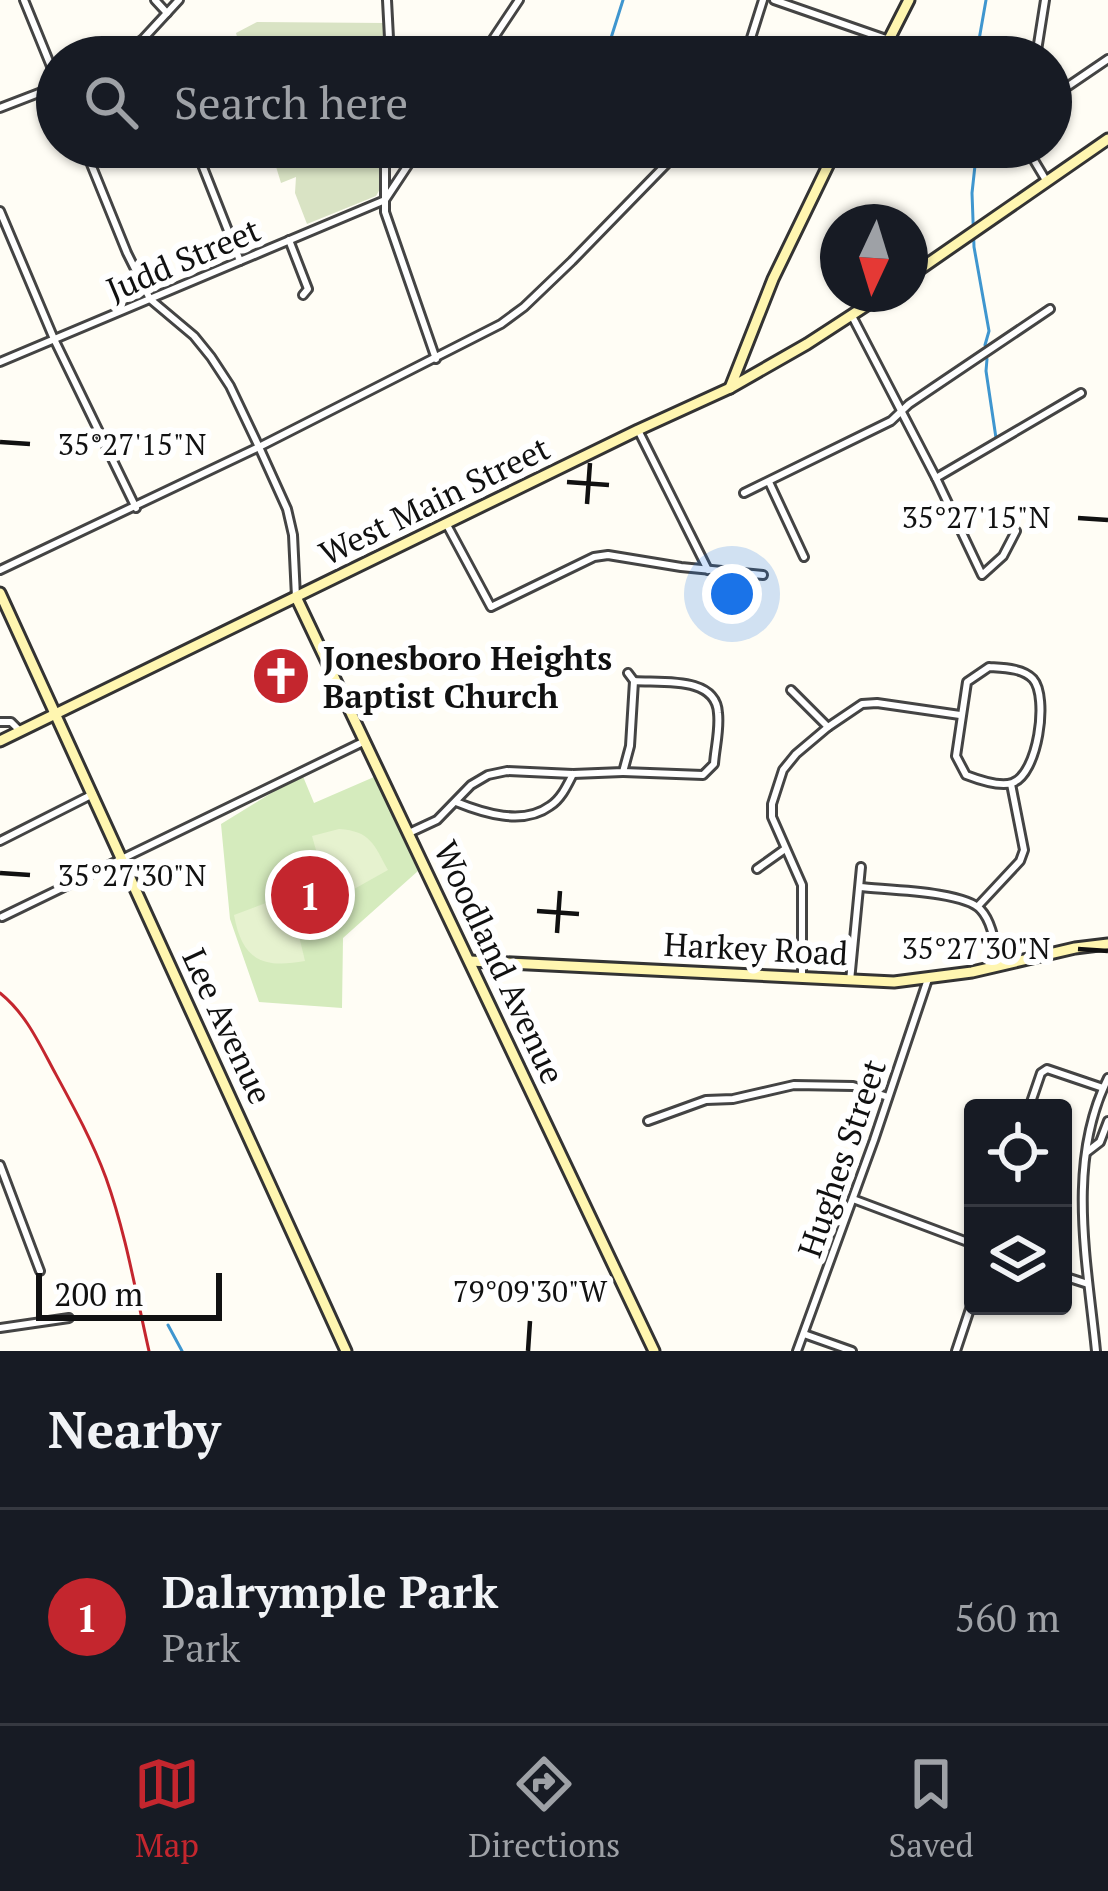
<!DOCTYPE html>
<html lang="en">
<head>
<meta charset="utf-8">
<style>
	body { margin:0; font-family:"PT Serif",serif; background:#242831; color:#f1f3f6 }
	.controls { position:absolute; right:36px; bottom:36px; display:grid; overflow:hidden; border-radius:12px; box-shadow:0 3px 9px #0004 }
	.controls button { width:108px; height:108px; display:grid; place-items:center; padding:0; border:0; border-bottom:3px solid #363941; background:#171b24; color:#f1f3f6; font:60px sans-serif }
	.compass { position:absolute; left:820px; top:204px; width:108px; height:108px; border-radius:50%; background:#171b24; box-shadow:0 3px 9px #0004; rotate:184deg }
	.scale { position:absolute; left:36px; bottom:30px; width:186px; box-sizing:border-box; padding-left:12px; border:6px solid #111; border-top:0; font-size:33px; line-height:42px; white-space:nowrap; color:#111; -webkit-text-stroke:9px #fff; paint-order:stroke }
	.you { position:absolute; left:732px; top:594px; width:42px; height:42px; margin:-30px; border:9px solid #fff; border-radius:50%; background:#1a73e8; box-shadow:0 0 0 18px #1a73e833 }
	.badge { display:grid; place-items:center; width:78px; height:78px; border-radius:50%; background:#c4262e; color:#fff; font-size:39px; font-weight:700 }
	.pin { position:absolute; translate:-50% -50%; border:6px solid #fff; box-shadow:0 3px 12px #0006 }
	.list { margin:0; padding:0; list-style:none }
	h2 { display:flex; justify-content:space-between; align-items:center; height:156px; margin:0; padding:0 48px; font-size:51px }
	h2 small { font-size:39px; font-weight:400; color:#9ea1a6 }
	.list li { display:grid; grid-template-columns:78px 1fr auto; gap:36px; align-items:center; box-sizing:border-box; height:216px; padding:0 48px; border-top:3px solid #363941 }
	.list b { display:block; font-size:45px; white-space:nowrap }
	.list p { margin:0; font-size:39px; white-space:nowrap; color:#9ea1a6 }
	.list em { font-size:39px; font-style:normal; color:#9ea1a6 }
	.icon { flex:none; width:66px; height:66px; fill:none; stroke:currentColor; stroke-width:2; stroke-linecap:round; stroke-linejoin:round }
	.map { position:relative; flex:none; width:1108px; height:1351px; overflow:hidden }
	.search { position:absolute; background:#171b24; box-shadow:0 3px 9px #0004; left:36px; right:36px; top:36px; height:132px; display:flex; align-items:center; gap:30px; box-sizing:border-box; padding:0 42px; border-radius:66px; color:#9ea1a6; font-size:45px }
	.sheet { height:372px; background:#171b24 }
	nav { display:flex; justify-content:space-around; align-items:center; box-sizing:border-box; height:168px; border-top:3px solid #363941; background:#171b24; font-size:33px; color:#9ea1a6 }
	nav a { display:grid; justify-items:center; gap:6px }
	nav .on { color:#c4262e }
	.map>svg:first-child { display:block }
	.green { fill:#d5ebbd }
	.cemetery { fill:#d9e3c4 }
	.pitch { fill:#e6f2cf }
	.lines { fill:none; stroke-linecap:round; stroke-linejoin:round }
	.stream { stroke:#3f96cf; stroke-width:3 }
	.street-casing { stroke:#444; stroke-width:12 }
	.secondary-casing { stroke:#333; stroke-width:15 }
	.street { stroke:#fff; stroke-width:6 }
	.secondary { stroke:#fff6b0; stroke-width:9 }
	.rail { stroke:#c4262e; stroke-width:3 }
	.ticks { fill:none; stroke:#111; stroke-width:4.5 }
	.labels { text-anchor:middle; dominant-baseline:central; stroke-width:12; stroke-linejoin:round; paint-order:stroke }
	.street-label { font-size:33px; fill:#111; stroke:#fff }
	.poi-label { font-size:33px; font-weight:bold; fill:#111; stroke:#fff; text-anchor:start }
	.ticks-label { font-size:30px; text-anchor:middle; fill:#111; stroke:#fff; stroke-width:12; stroke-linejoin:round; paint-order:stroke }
</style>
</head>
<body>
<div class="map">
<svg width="1108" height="1351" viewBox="0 0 1108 1351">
	<rect width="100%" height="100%" fill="#fffdf5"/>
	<polygon class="green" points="302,774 314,803 374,777 418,871 343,938 342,1008 259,1002 230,919 221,824"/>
	<g class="cemetery">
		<polygon points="257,22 386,23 387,57 243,57 236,33"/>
		<polygon points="270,147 382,147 380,189 376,196 307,224 295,193 296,177 281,183"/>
	</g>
	<g class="pitch">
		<path d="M339 829C371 831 374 845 388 870L338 898 327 889 312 836Z"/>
		<path d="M279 898 291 903 305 961C261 969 242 959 234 915Z"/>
	</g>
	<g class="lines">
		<g class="stream">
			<polyline points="605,57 623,0"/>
			<polyline points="976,57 986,0"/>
			<polyline points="977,147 972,193 974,247 989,331 985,345"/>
			<polyline points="987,359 986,371 996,438"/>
			<polyline points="168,1325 182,1351"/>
		</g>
		<defs>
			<g id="street">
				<polyline points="24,0 57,81"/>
				<polyline points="155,0 167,13"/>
				<polyline points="387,0 390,57"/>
				<polyline points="774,0 889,40"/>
				<polyline points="118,57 143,39 179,0"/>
				<polyline points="481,57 519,0"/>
				<polyline points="745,57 763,0"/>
				<polyline points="1036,57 1045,0"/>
				<polyline points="1051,94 1061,91 1108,59"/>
				<polyline points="0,108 57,86"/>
				<polyline points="84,147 127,253 150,299 194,336 211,357 230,386 259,447 287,509 293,535 296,597"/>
				<polyline points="195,147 240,261"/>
				<polyline points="385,147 385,212 436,359"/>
				<polyline points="1026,147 1047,182"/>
				<polyline points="0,211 54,339 136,508"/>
				<polyline points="289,240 308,289 303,295"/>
				<polyline points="852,316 936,478 982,575 1003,556 1016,531"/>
				<polyline points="0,362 385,200 420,147"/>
				<polyline points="638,430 708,570"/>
				<polyline points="936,478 1081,393"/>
				<polyline points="769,482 804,557"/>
				<polyline points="744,493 891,421 909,404 1050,309"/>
				<polyline points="447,525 491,607 594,557 608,555 681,567 763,575"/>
				<polyline points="0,570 259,447 501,324 524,307 572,261 683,147"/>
				<path d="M989 667C1003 668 1023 668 1033 679 1049 697 1038 775 1012 783 999 787 979 780 966 775L956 756 967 682Z"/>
				<polyline points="791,690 828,727"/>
				<polyline points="0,722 11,722 20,731"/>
				<path d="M623 772 703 775 714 764C715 748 720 730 718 713 716 676 662 683 634 681"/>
				<path d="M456 802C483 813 523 826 550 806 561 799 567 786 573 774"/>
				<polyline points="409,833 437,820 471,785 488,775 507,771 573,774 623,772 630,746 634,681 628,673"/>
				<polyline points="0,841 93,794"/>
				<polyline points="757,869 785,849"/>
				<path d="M860 887C886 890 965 891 981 910 993 923 995 947 999 964"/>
				<polyline points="978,906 1020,861 1024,850 1011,784"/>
				<polyline points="2,917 365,741"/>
				<polyline points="802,976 802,885 772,817 772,804 783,770 796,754 828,727 862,704 877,703 960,715"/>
				<polyline points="850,981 861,867"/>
				<polyline points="1029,1108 1041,1073 1047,1069 1103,1088"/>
				<polyline points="648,1121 706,1100 733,1099 794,1085 853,1086 888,1097"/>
				<polyline points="1087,1152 1100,1142 1108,1121"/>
				<polyline points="0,1165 40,1271"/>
				<polyline points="853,1199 973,1244"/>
				<polyline points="1063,1276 1088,1284"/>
				<polyline points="0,1328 69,1318"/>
				<polyline points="804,1334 852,1351"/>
				<polyline points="797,1351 874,1140 928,979"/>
				<polyline points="956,1351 973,1300"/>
				<path d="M1096 1351C1087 1261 1066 1162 1108 1078"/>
			</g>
			<g id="secondary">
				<polyline points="880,57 909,0"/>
				<polyline points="910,276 1108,139"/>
				<polyline points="730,388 773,279 837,147"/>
				<polyline points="0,593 346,1351"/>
				<polyline points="296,597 654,1351"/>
				<polyline points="0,741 638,430 730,388 807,344 884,294"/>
				<polyline points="470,961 894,982 972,972 1075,948 1108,944"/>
			</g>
		</defs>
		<use href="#street" class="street-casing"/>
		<use href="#secondary" class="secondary-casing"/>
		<use href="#street" class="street"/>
		<use href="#secondary" class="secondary"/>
		<path class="rail" d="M0 993C25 1013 38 1041 53 1069 72 1104 92 1140 106 1178 126 1234 136 1294 149 1351"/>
	</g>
	<path class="ticks" d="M0 442 30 444M567 482 609 485M587 504 590 463M1078 518 1108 520M0 873 30 875M537 911 579 914M557 933 560 891M1078 949 1108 951M528 1351 530 1321"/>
	<defs>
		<symbol id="church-disc" viewBox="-11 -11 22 22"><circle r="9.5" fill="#c4262e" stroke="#fff"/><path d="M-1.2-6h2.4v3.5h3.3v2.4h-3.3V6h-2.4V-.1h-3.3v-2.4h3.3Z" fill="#fff"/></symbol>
	</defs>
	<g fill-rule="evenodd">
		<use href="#church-disc" x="248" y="643" width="66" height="66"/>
	</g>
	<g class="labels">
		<g class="street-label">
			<text transform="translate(183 259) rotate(-23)">Judd Street</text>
			<text transform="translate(434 500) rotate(-26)">West Main Street</text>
			<text transform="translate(756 948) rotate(3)">Harkey Road</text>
			<text transform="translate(500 962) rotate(65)">Woodland Avenue</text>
			<text transform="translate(228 1026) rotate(65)">Lee Avenue</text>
			<text transform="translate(841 1158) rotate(-71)">Hughes Street</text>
		</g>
		<g class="poi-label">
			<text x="323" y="657">Jonesboro Heights<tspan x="323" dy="38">Baptist Church</tspan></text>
		</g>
	</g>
	<g class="ticks-label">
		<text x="132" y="455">35°27'15"N</text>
		<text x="976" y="528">35°27'15"N</text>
		<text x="132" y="886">35°27'30"N</text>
		<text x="976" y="959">35°27'30"N</text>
		<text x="530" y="1302">79°09'30"W</text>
	</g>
</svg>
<div class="controls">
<button><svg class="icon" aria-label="locate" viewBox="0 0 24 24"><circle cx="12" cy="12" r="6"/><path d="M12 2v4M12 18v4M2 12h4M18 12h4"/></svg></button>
<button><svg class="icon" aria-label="layers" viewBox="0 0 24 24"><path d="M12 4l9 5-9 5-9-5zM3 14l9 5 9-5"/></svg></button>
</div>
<svg class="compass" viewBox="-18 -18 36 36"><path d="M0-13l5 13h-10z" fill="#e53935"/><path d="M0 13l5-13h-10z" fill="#9ea1a6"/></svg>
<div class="scale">200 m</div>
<div class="you"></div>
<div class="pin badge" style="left:310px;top:895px">1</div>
<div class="search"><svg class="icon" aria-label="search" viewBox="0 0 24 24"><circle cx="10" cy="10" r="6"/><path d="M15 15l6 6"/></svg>Search here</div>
</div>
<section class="sheet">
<h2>Nearby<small></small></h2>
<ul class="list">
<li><span class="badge">1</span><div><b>Dalrymple Park</b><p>Park</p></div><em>560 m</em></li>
</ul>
</section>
<nav>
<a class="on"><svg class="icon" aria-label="map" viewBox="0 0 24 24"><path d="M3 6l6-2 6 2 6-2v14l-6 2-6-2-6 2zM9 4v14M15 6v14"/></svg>Map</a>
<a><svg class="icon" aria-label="directions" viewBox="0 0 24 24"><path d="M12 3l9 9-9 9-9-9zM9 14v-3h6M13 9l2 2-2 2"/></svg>Directions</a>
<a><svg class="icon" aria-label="saved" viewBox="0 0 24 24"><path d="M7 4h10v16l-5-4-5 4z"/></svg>Saved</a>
</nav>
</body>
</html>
